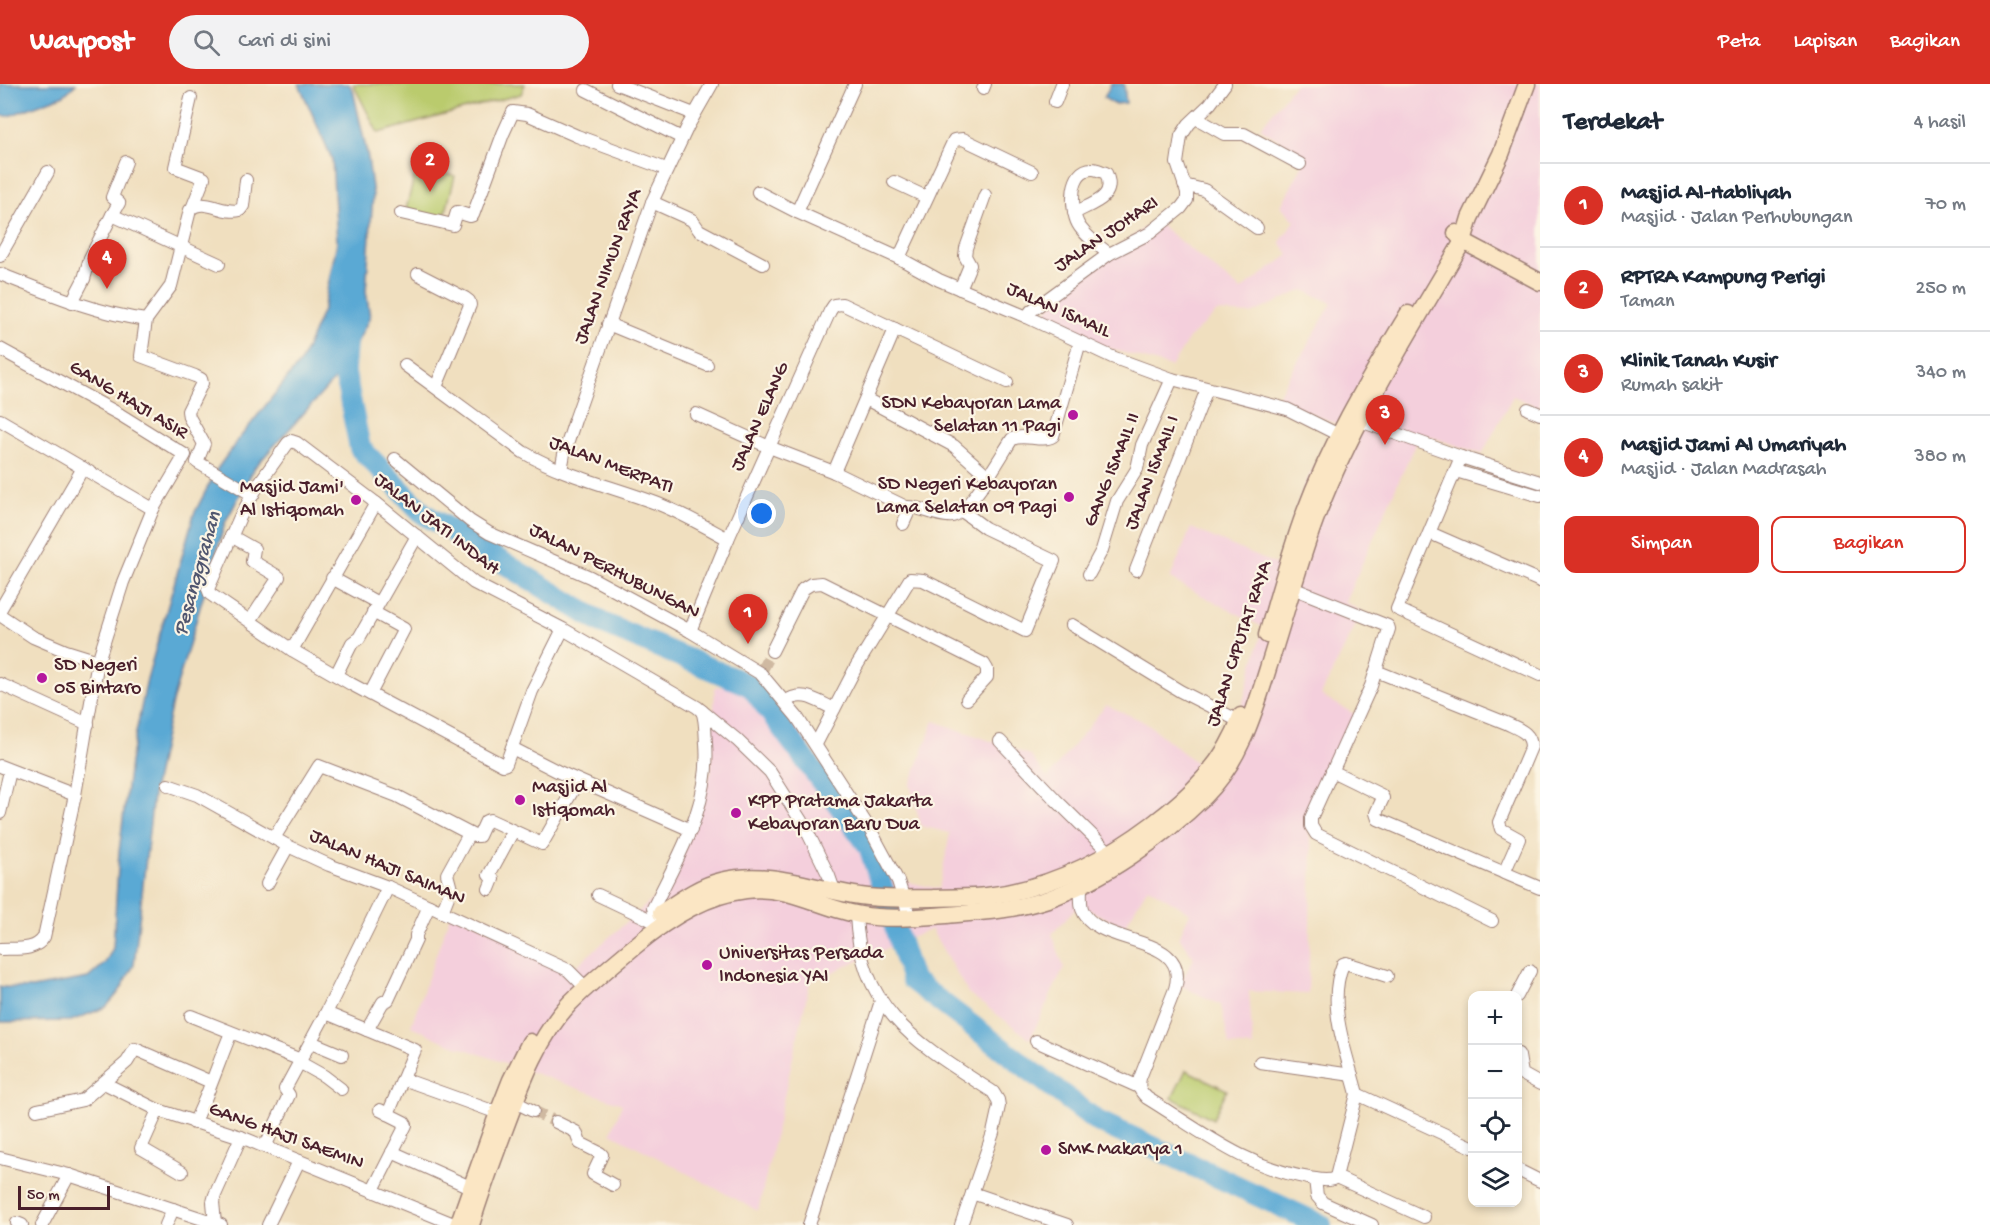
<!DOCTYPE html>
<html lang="id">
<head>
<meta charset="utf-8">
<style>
	body { margin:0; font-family:"Gochi Hand",sans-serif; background:#f2f2f3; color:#1f2937 }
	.controls { position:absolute; right:18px; bottom:18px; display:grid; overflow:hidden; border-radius:12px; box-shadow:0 3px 9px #0003 }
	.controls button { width:54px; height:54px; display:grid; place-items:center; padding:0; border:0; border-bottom:2px solid #e0e1e3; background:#fff; color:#1f2937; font:30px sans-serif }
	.scale { position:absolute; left:18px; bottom:15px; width:92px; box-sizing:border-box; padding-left:6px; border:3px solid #4a1f2b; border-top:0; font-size:16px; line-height:21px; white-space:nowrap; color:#4a1f2b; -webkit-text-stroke:4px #fcf5e5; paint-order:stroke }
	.you { position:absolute; left:762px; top:430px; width:21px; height:21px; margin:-15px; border:4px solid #fff; border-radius:50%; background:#1a73e8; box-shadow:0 0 0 9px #1a73e833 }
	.badge { display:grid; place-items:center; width:39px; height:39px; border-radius:50%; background:#d93025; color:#fff; font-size:20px; font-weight:700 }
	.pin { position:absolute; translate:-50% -50px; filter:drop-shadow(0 2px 3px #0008) }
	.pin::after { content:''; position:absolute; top:32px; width:21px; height:18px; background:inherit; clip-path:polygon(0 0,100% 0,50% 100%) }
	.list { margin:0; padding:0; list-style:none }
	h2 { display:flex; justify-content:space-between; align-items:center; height:78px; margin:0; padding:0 24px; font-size:26px }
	h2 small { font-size:20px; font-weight:400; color:#747a83 }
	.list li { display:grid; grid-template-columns:39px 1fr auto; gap:18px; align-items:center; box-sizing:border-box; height:84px; padding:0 24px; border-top:2px solid #e0e1e3 }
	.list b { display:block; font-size:22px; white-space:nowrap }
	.list p { margin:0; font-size:20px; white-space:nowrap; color:#747a83 }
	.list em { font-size:20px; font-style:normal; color:#747a83 }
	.actions { display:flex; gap:12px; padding:18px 24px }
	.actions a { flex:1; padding:14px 0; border:2px solid #d93025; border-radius:12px; text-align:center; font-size:21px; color:#d93025 }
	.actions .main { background:#d93025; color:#fff }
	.icon { flex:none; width:33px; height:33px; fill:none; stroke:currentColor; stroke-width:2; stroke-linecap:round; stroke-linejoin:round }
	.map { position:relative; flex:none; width:1540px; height:1141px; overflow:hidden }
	header { display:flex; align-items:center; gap:36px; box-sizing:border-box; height:84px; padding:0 30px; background:#d93025; color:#fff }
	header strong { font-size:28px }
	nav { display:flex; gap:33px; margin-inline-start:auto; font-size:21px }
	.search { width:420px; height:54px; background:#f2f2f3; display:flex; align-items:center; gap:15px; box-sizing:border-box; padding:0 21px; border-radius:33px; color:#747a83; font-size:22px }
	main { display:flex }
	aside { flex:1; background:#fff }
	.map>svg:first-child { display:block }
	.built { fill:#f4cfdc }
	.green { fill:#bacb6d; stroke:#82754c; stroke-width:1.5 }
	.water { fill:#5aa9d4; stroke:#526480; stroke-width:1.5 }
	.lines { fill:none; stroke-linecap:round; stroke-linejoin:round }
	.river { stroke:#5aa9d4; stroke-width:22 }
	.street-tunnel { stroke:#cfb9a1; stroke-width:12; stroke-dasharray:12 6; stroke-linecap:butt }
	.street-casing { stroke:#9d7f75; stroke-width:14 }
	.secondary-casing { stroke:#9d7f75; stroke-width:19 }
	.street { stroke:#fff; stroke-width:12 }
	.secondary { stroke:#fbe6c4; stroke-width:16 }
	.poi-dot { fill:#b5179e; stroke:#fcf5e5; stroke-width:2 }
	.labels { text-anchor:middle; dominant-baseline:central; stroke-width:4.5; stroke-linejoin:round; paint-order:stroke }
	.street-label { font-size:20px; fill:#4a1f2b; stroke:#fcf5e5 }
	.poi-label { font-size:20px; fill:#4a1f2b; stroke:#fcf5e5; text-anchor:start }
	.water-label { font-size:21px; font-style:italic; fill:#50566f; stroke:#fcf5e5 }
</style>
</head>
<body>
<header>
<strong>Waypost</strong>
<div class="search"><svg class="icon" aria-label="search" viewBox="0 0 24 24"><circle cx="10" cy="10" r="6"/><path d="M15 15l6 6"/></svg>Cari di sini</div>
<nav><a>Peta</a><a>Lapisan</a><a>Bagikan</a></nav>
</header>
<main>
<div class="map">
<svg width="1540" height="1141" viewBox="0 0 1540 1141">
	<rect width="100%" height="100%" fill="#fcf5e5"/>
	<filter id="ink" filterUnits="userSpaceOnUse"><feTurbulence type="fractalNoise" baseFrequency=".0167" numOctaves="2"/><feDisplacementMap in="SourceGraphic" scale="12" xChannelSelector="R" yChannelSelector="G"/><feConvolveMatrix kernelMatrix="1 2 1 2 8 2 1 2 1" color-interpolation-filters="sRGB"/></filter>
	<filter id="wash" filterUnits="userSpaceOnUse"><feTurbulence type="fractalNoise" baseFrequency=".008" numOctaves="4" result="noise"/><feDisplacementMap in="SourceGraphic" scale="24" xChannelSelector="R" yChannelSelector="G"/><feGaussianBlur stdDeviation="1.35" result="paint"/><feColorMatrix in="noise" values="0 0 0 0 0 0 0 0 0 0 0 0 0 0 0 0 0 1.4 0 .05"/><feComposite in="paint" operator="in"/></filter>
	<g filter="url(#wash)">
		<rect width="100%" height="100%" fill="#f0dfbf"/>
		<polygon class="built" points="1295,0 1540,0 1540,324 1513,312 1482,370 1420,349 1345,518 1362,528 1321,611 1358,632 1306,736 1312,764 1308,910 1249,907 1253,963 1229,961 1221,921 1179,901 1194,874 1179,853 1190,829 1148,803 1124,843 1078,821 1052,850 1064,883 1030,955 968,909 931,845 810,898 758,1127 611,1049 622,1020 445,958 411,942 451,828 574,884 668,802 711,688 715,603 770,601 895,795 939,805 950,749 921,742 910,701 934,637 1030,671 1047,694 1106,621 1145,638 1201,683 1242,622 1263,543 1170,495 1191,444 1277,481 1304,402 1337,340 1276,315 1332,219 1303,206 1251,230 1217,228 1190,253 1171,283 1089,258 1045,229 1058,212 1154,136 1241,206 1289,171 1280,158 1295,137 1281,122 1306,74 1260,44"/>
		<g class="green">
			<polygon points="353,0 525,0 521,10 378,49"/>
			<polygon points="417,82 455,92 444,135 406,125"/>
			<polygon points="1186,986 1227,1006 1213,1035 1172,1014"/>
		</g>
		<g class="water">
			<polygon points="0,0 76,0 64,11 9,32 0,32"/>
			<polygon points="299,0 349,0 353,6 368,74 373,111 366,207 370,233 344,285 255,383 225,439 172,618 154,703 134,881 119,908 106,923 71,937 0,938 0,903 32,904 88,894 105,879 113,864 119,768 130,678 147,595 194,430 217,385 238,356 301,277 323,226 337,158 332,75"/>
			<polygon points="1111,0 1124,0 1126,19 1114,20 1104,14"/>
		</g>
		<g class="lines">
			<polyline class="river" points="346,256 344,285 360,364 424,430 602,539 751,602 869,762 912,896 1097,1037 1321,1141"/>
		</g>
	</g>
	<g filter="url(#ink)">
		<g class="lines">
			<g class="street-tunnel">
				<polyline points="762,586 772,567"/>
				<polyline points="533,1027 556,1038"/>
			</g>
			<defs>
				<g id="street">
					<polyline points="617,0 694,30"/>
					<polyline points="983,5 985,0"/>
					<polyline points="586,6 682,54"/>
					<polyline points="191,14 175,83 204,94 193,122"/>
					<polyline points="1055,18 1062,0"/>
					<polyline points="1196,34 1224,50 1244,50 1300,80"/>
					<polyline points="894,98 926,113"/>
					<polyline points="1184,101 1204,106 1257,144"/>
					<polyline points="758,108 797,128 899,174 939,196 1027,233 1112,273 1172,295 1287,325 1345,354"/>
					<polyline points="652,118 692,136 699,146 763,180"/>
					<polyline points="797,128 855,0"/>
					<polyline points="401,129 453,141 457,128 470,132 473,131 503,50 513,28 527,30 577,52 666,85"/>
					<path d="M1074 129C1093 119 1117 114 1106 89 1102 88 1097 85 1093 85 1069 84 1070 125 1078 140 1084 151 1099 162 1109 170"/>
					<polyline points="112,131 119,119 112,113 126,78"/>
					<polyline points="0,172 48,88"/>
					<polyline points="899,174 954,56 963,55 1032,88"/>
					<path d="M0 190C48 209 95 229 146 236L171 202 190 126C203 112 223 131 240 126L243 122 246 96"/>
					<polyline points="418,190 465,214 469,217 470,221 436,303"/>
					<polyline points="960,205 970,181 965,172 966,164 985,111"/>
					<polyline points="72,218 84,195 90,174 112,131 219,180"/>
					<polyline points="1027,233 1031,227 1109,170 1150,149 1181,124 1187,116 1187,108 1177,79 1181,52 1189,40 1210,20 1225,0"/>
					<polyline points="146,236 141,272 195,292 201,295 202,299 188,327 189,333 204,360 197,378 253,411"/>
					<polyline points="608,240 707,281"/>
					<path d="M0 265 119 330 185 371 153 425 123 498 98 577 75 711 44 853C35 868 15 864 0 865"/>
					<path d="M405 281 523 368C566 393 615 403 661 421 685 431 706 443 728 455"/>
					<polyline points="866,315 954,362 988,392"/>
					<polyline points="1528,325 1540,330"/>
					<polyline points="696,330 769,363 834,388 906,423 908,429 903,440"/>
					<polyline points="1352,334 1461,373 1540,398"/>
					<polyline points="0,336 153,425"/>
					<polyline points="1461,373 1397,525 1540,591"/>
					<polyline points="395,375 470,437 489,449 590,493 690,547 761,590 797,633 871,747 898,797 910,834"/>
					<polyline points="561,386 564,370 575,336 652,118 688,42 712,0"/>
					<polyline points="1456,387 1540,412"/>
					<polyline points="834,388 895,245"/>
					<path d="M906 423C922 422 937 434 952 432 969 430 1002 370 1012 355 1025 349 1041 359 1053 352L1080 258"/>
					<polyline points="1430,449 1540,497"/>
					<polyline points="231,452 254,465 252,477 279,493 250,537"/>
					<polyline points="1136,486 1207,305"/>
					<polyline points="1089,490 1102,466 1117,417 1137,385 1142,361 1172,295"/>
					<polyline points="332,494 378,519"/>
					<polyline points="1285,501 1388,542 1389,545 1371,602 1311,734 1311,742 1316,750 1492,837"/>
					<polyline points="0,526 83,384"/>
					<polyline points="0,531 33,553 66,567 98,577"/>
					<polyline points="1072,541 1180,607 1239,637"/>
					<polyline points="563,545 532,607 506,680 503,681 351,600 292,566 210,510 208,505 240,433 260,398 288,359 291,357 297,359 376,419 474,499 563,545 697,623 737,656 770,688 805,743 829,792 834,806"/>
					<polyline points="690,547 728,455 830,227 834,221 842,220 1007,298"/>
					<polyline points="292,566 376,419"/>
					<polyline points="772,567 803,505 811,500 822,499 984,580 987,585 987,593 967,615"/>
					<path d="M1376 587 1506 639C1518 645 1531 648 1531 663L1499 738 1501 745 1519 755 1504 789"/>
					<polyline points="336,591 352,559 359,554 417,452"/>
					<polyline points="0,600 88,640"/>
					<polyline points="370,610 404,545 373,528"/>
					<path d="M785 618C802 605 817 617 834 625"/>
					<polyline points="1000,657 1056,716 1110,769"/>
					<polyline points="816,660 856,583 910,495 923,496 1025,547 1054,477 985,444 962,427"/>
					<polyline points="512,664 559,688 691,746"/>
					<polyline points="0,682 75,711"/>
					<polyline points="1332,687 1381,711 1383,714 1376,729 1378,735 1540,804"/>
					<polyline points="168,701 197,711 288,762 329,781 388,803 568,886 587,905"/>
					<polyline points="0,729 10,687"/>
					<polyline points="274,754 319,682 397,712 474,752 479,752 486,737 490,736 542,760 578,697"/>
					<polyline points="267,800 288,762"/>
					<path d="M1081 801C1081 809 1080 817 1082 825 1095 864 1192 848 1175 905L1140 994C1138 1004 1140 1007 1147 1014 1201 1047 1244 1083 1309 1094 1318 1095 1329 1099 1336 1093L1357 1010 1472 1063"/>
					<polyline points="489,805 493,795 489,791 513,747"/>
					<polyline points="598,811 651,836"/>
					<polyline points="442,828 451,805 447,790 469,750"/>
					<path d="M856 831C860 928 919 960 993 1008L998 1016 999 1022 993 1049 961 1141"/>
					<path d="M656 832 653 824C679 771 711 720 706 659 705 649 706 637 702 627"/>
					<polyline points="1517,912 1530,887"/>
					<polyline points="326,929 367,946 383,918 388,916 416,856 416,851 429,822"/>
					<polyline points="191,932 301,976"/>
					<polyline points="367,946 415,966 388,1030 380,1026"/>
					<polyline points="1036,957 1139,1003"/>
					<polyline points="311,958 342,971"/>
					<polyline points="1518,970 1519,972 1522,990 1540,1000"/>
					<polyline points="299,978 324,992 341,1005"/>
					<polyline points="1260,978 1352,991"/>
					<polyline points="403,995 498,1029"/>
					<polyline points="104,999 158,1026 241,1053 456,1141"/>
					<path d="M1357 1010C1347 970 1326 921 1343 880L1346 879 1387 892"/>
					<polyline points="515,1018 533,1027"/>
					<polyline points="37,1026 83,1016 127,978 135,965 211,998"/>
					<polyline points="158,1026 141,1064 182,1088"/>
					<polyline points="556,1038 576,1048 580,1059 600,1069 602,1071 593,1090 613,1101"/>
					<path d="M194 1039C209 1010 218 979 231 949"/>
					<polyline points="265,1063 289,1011 285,1005 326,929 388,803"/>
					<polyline points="392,1068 470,1103"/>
					<polyline points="0,1074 69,1091 221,1141"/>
					<polyline points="1518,1086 1540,1097"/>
					<polyline points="1336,1093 1424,1133"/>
					<polyline points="1315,1095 1317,1112 1323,1119 1372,1141"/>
					<polyline points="373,1106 406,1041 404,1038 388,1030"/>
					<polyline points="972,1109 1067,1141"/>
					<polyline points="17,1139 22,1141"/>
					<polyline points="215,1139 213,1118 215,1111 241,1053"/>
					<polyline points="42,1141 69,1091"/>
					<polyline points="166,1141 173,1125"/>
					<polyline points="268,1141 299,1077"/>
					<polyline points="809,1141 881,917"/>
				</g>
				<g id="secondary">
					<polyline points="1456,149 1463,157 1540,198"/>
					<path d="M1267 551C1279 510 1290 468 1305 428 1331 358 1370 294 1408 230"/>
					<path d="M661 829C679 817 699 802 721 797 769 785 813 805 860 812 884 816 909 814 933 814 951 813 970 814 987 812 1048 805 1104 777 1153 740 1190 712 1226 678 1241 632"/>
					<polyline points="458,1141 498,1029 511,996 530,958"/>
					<path d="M471 1141C481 1108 493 1076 505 1044 521 1001 538 953 570 919 590 899 613 880 635 862 667 835 704 811 746 806 789 801 820 824 860 831 889 836 918 833 947 831 981 828 1015 826 1048 815 1104 795 1163 753 1205 712 1241 676 1255 626 1270 578 1285 531 1298 482 1315 436 1352 338 1410 247 1463 157L1470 134 1501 70 1527 0"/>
				</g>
			</defs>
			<use href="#street" class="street-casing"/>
			<use href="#secondary" class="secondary-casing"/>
			<use href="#street" class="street"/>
			<use href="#secondary" class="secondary"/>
		</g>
	</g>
	<g class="poi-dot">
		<circle cx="1073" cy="331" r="6"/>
		<circle cx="1069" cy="413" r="6"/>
		<circle cx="356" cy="416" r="6"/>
		<circle cx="42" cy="594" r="6"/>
		<circle cx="520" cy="716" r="6"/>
		<circle cx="736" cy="729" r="6"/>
		<circle cx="707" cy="881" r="6"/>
		<circle cx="1046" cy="1066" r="6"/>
	</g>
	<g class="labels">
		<g class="street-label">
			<text transform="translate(1107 151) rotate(-34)">JALAN JOHARI</text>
			<text transform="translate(609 183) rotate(-70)">JALAN NIMUN RAYA</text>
			<text transform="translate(1058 227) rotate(24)">JALAN ISMAIL</text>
			<text transform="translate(128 317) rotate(31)">GANG HAJI ASIR</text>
			<text transform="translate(761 333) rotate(-66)">JALAN ELANG</text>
			<text transform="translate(611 382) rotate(21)">JALAN MERPATI</text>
			<text transform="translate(1113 386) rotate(-68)">GANG ISMAIL II</text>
			<text transform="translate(1153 389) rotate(-69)">JALAN ISMAIL I</text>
			<text transform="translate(436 441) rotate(38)">JALAN JATI INDAH</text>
			<text transform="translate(614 488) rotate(27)">JALAN PERHUBUNGAN</text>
			<text transform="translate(1240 560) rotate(-72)">JALAN CIPUTAT RAYA</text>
			<text transform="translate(387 784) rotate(23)">JALAN HAJI SAIMAN</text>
			<text transform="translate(286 1053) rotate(20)">GANG HAJI SAEMIN</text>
		</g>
		<g class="poi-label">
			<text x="1061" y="320" text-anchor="end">SDN Kebayoran Lama<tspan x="1061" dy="23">Selatan 11 Pagi</tspan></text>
			<text x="1057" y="401" text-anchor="end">SD Negeri Kebayoran<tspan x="1057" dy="23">Lama Selatan 09 Pagi</tspan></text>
			<text x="344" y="404" text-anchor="end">Masjid Jami'<tspan x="344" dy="23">Al Istiqomah</tspan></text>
			<text x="54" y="582">SD Negeri<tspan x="54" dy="23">05 Bintaro</tspan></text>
			<text x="532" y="704">Masjid Al<tspan x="532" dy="23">Istiqomah</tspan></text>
			<text x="748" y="718">KPP Pratama Jakarta<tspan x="748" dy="23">Kebayoran Baru Dua</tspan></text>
			<text x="719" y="870">Universitas Persada<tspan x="719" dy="23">Indonesia YAI</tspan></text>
			<text x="1058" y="1066">SMK Makarya 1</text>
		</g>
		<g class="water-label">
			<text transform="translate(199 490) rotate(-74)">Pesanggrahan</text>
		</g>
	</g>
</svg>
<div class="controls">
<button>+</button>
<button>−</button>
<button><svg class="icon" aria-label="locate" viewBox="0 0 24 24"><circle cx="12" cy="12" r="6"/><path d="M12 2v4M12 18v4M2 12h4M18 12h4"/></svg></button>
<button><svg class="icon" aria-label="layers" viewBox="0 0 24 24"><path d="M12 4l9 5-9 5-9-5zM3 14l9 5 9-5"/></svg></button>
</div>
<div class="scale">50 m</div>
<div class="you"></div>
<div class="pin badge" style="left:748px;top:560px">1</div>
<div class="pin badge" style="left:430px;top:108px">2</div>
<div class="pin badge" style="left:1385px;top:361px">3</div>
<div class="pin badge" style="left:107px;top:205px">4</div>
</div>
<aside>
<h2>Terdekat<small>4 hasil</small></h2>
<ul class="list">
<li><span class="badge">1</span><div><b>Masjid Al-Habliyah</b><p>Masjid · Jalan Perhubungan</p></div><em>70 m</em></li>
<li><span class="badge">2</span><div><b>RPTRA Kampung Perigi</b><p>Taman</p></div><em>250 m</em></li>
<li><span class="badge">3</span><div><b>Klinik Tanah Kusir</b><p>Rumah sakit</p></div><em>340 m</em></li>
<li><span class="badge">4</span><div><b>Masjid Jami Al Umariyah</b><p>Masjid · Jalan Madrasah</p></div><em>380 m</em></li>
</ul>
<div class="actions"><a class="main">Simpan</a><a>Bagikan</a></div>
</aside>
</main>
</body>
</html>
